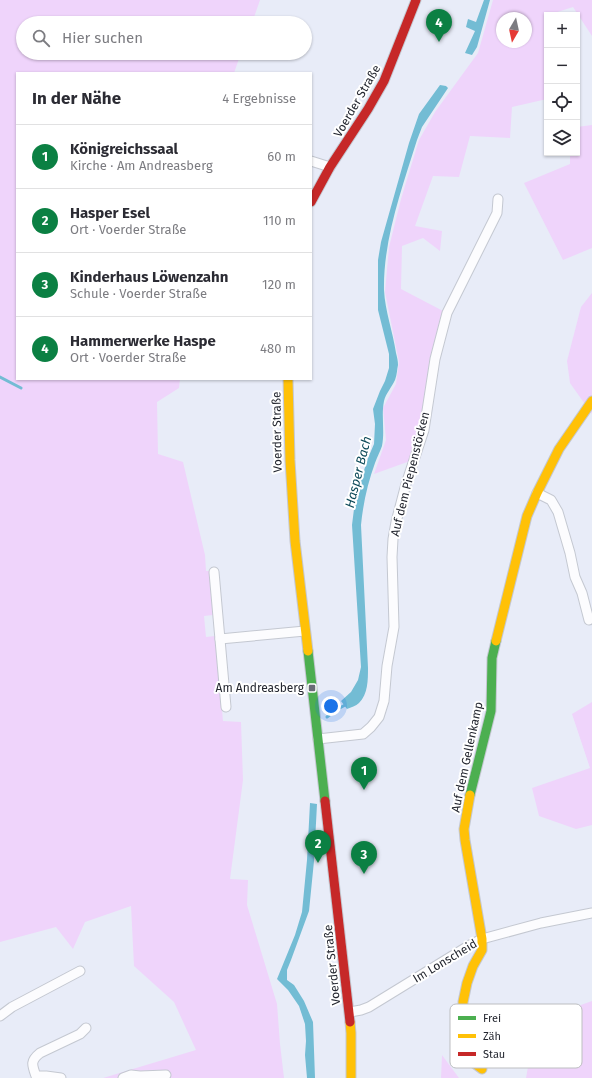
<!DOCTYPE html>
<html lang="de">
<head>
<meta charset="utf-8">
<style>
	body { margin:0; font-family:"Fira Sans",sans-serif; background:#f2f2f3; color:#2b2b33 }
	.controls { position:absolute; right:12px; top:12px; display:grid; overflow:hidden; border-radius:0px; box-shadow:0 1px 3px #0004 }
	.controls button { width:36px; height:36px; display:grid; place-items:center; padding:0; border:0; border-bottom:1px solid #e1e1e2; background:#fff; color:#2b2b33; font:20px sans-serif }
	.compass { position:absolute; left:496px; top:12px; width:36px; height:36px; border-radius:50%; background:#fff; box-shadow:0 1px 3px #0004; rotate:189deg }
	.you { position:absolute; left:331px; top:706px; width:14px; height:14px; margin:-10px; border:3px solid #fff; border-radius:50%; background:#1a73e8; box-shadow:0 0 0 6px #1a73e833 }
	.badge { display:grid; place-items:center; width:26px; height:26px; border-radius:50%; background:#0b8043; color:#fff; font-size:13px; font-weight:700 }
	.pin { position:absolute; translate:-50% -33px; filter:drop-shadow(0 1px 2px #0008) }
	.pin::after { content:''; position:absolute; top:21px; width:14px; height:12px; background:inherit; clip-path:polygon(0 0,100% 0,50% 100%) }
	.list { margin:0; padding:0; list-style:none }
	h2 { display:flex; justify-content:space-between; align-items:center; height:52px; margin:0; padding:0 16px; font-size:17px }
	h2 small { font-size:13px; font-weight:400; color:#7c7c81 }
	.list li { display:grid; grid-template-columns:26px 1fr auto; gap:12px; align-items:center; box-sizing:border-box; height:64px; padding:0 16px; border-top:1px solid #e1e1e2 }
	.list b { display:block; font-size:15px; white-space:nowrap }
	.list p { margin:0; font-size:13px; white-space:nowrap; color:#7c7c81 }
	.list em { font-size:13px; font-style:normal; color:#7c7c81 }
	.icon { flex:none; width:22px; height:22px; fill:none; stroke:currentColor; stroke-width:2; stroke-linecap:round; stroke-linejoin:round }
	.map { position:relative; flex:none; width:592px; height:1078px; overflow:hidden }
	.search { position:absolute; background:#fff; box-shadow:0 1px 3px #0004; left:16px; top:16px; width:296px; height:44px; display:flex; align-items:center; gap:10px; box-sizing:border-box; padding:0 14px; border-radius:22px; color:#7c7c81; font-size:15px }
	.panel { position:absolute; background:#fff; box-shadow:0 1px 3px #0004; left:16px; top:72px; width:296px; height:308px; border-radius:0px }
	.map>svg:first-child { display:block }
	.green { fill:#efd4fb; fill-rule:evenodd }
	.water { fill:#73bcd4 }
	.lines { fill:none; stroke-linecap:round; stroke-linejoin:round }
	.stream { stroke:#73bcd4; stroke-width:3 }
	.street-casing { stroke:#c4c8d1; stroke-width:11 }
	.fast-casing { stroke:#c4c8d1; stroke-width:11 }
	.slow-casing { stroke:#c4c8d1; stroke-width:11 }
	.jam-casing { stroke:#c4c8d1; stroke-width:11 }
	.street { stroke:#fcfcfe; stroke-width:9 }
	.fast { stroke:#4caf50; stroke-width:9 }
	.slow { stroke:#ffc107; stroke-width:9 }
	.jam { stroke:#c62828; stroke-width:9 }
	.poi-dot { fill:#696c76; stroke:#fff; stroke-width:1.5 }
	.labels { text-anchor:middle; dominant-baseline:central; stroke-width:4; stroke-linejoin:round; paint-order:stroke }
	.street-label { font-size:12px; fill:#242730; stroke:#fff }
	.poi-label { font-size:12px; fill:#242730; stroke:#fff; text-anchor:end }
	.water-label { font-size:13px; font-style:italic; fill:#0b4857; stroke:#fff }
	.key { fill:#fff; stroke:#bdbec1; stroke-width:1 }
	.key-label { font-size:11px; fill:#242730 }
</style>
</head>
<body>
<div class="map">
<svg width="592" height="1078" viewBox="0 0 592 1078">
	<rect width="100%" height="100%" fill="#e8ecf8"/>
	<g class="green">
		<polygon points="0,0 260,0 252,23 23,23 23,53 241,53 234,73 17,73 17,379 180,379 179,388 157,402 158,454 183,462 205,555 206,571 210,571 213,615 204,616 206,637 215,636 223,721 241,722 243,780 230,879 248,880 247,905 277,1004 280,1044 284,1078 103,1078 196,1050 174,1002 134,966 131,906 85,922 73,949 56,927 0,942"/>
		<path d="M493 0H592V36L573 7 545 16 547 24V99L512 107 510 138 470 136 459 177 433 176 415 226 442 231 440 251 423 238 402 246 401 289 445 312 421 430 410 461 374 474 386 440 383 408 396 384 399 362 385 292 389 247 401 199 419 140 435 112 478 53ZM502 18H526V42H502Z"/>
		<polygon points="592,125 592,248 563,260 524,183 570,164 570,153 577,153 577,127"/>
		<polygon points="592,293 592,414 570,383 567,361 581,307"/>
		<polygon points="592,702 592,825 576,829 539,816 532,788 590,768 572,714"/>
		<polygon points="592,1001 592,1078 526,1078 530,1056 556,1014"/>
		<polygon points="442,1055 459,1078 441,1078"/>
	</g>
	<g class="water">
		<polygon points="484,0 490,0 477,47 472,55 465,53 475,31 466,27 468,19 476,22"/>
		<path d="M440 85 446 86 448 88 422 127 417 140C402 188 383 240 384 290 385 311 393 332 396 353 397 357 398 361 398 365 397 369 397 375 395 380 392 387 386 393 384 401 381 416 385 431 382 446 380 452 377 457 375 463 368 482 363 504 361 525L368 668C368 680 368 694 359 703 356 706 351 707 347 709L341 701 351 692 358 680 361 667 352 525 354 509 359 486 368 458 374 444 375 424 373 409 380 391 385 381 389 368V354L378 310V260L381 242 409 143 419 114Z"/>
		<polygon points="310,803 317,804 314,861 309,911 291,960 287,970 287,980 294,985 304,1001 313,1022 315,1078 307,1078 305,1055 306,1041 305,1024 299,1006 288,990 277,979 295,935 302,912 307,860"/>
	</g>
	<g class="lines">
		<g class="stream">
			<polyline points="0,377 21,388"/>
			<polyline points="327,717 336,710 347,704"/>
		</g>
		<defs>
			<g id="street">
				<polyline points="311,161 330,167"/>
				<polyline points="537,493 551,500 558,512 570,553 575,577 582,593 589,620"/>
				<polyline points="214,572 226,707"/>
				<polyline points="220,639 305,631"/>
				<polyline points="318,739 363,734 371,727 379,717 384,701 387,666 394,627 392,557 393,539 396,522 406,484 424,430 435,359 447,313 497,213 498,199"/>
				<polyline points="350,1012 361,1010 369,1007 470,945 482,939 541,923 592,913"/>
				<polyline points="0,1016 12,1007 80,971"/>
				<path d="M61 1078 46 1076H36C32 1065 30 1061 40 1053L80 1034 86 1028"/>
				<polyline points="123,1078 131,1075 140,1076 166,1075"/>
			</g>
			<g id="fast">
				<polyline points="308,651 325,801"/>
				<polyline points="470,795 491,711 492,658 496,641"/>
			</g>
			<g id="slow">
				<polyline points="288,379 290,460 295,541 308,651"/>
				<polyline points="496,641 527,516 537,493 559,449 592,401"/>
				<polyline points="470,795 464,829 465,840 482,939 482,950 473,966 467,983 463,1002 463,1023 465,1048 467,1054 474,1063 482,1069"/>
				<polyline points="350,1022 351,1033 351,1078"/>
			</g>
			<g id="jam">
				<polyline points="311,202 330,167 368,109 384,81 416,0"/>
				<polyline points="325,801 350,1022"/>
			</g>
		</defs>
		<use href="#street" class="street-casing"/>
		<use href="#fast" class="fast-casing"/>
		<use href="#slow" class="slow-casing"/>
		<use href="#jam" class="jam-casing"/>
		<use href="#street" class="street"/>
		<use href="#fast" class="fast"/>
		<use href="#slow" class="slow"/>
		<use href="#jam" class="jam"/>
	</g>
	<rect class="poi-dot" x="308" y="684" width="8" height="8" rx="2"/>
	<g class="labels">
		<g class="street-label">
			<text transform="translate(357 101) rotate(-60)">Voerder Straße</text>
			<text transform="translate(277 432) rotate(-91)">Voerder Straße</text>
			<text transform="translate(410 474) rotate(-76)">Auf dem Piepenstöcken</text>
			<text transform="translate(467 757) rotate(-78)">Auf dem Gellenkamp</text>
			<text transform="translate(445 961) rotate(-31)">Im Lonscheid</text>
			<text transform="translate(332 965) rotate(-96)">Voerder Straße</text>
		</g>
		<g class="poi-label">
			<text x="304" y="688">Am Andreasberg</text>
		</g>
		<g class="water-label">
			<text transform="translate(358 472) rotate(-76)">Hasper Bach</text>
		</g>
	</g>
	<rect x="450" y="1004" width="132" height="64" rx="6" class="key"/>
	<rect x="458" y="1016" width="18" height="4" fill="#4caf50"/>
	<rect x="458" y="1034" width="18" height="4" fill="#ffc107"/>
	<rect x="458" y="1052" width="18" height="4" fill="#c62828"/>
	<g class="key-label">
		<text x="483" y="1022">Frei</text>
		<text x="483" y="1040">Zäh</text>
		<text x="483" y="1058">Stau</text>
	</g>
</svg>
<div class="controls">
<button>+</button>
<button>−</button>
<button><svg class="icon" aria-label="locate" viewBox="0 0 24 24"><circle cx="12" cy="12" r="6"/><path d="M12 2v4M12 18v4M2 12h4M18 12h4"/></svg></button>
<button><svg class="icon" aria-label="layers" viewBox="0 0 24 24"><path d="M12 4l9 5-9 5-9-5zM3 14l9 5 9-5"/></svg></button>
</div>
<svg class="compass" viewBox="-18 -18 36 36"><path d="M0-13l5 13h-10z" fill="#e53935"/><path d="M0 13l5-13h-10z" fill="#7c7c81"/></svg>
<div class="you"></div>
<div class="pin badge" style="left:364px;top:790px">1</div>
<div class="pin badge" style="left:318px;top:863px">2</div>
<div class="pin badge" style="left:364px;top:874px">3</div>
<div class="pin badge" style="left:439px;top:42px">4</div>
<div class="search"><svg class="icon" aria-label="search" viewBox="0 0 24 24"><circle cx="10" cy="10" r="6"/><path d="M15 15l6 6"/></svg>Hier suchen</div>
<section class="panel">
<h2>In der Nähe<small>4 Ergebnisse</small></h2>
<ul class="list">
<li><span class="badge">1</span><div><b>Königreichssaal</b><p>Kirche · Am Andreasberg</p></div><em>60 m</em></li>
<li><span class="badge">2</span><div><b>Hasper Esel</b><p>Ort · Voerder Straße</p></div><em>110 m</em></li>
<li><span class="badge">3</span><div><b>Kinderhaus Löwenzahn</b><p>Schule · Voerder Straße</p></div><em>120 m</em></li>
<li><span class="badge">4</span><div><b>Hammerwerke Haspe</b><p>Ort · Voerder Straße</p></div><em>480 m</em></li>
</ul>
</section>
</div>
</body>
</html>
